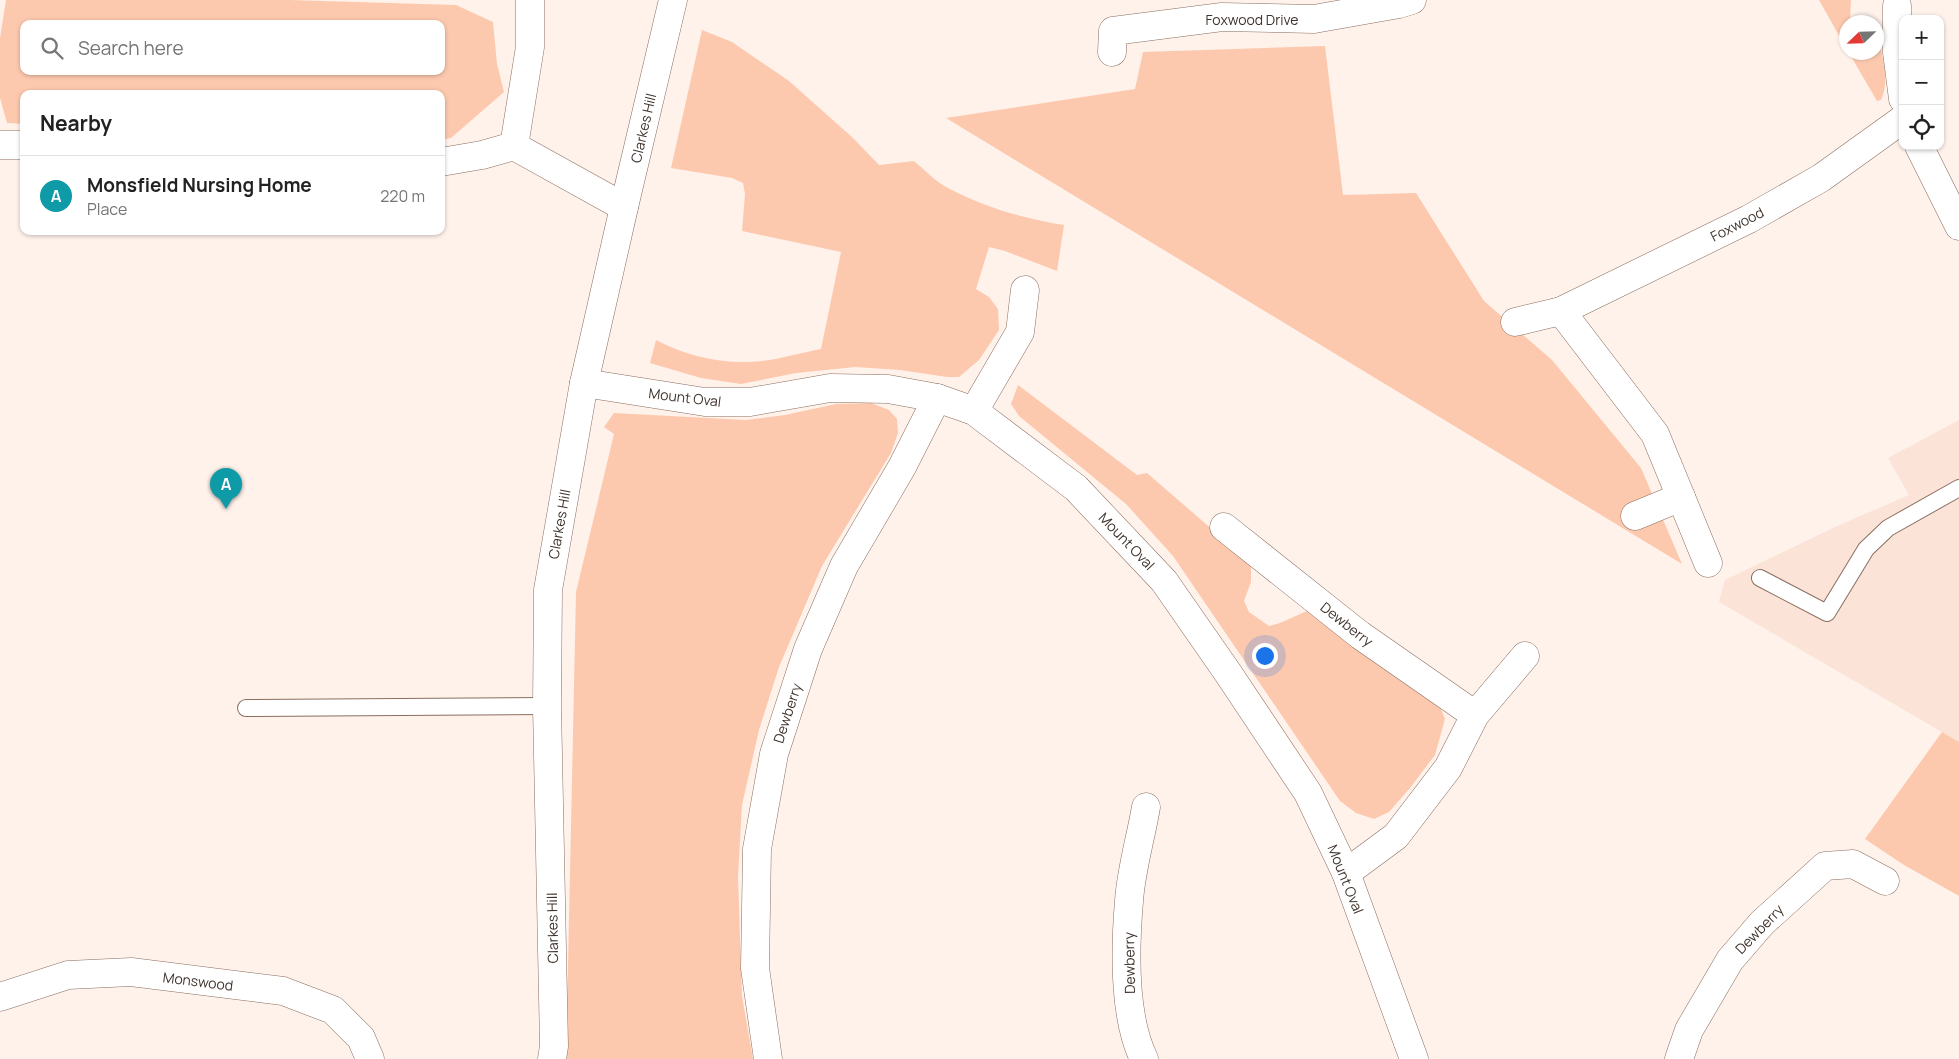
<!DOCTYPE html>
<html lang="en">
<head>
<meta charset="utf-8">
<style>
	body { margin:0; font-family:Manrope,sans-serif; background:#f6f6f6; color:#222 }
	.controls { position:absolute; right:15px; top:15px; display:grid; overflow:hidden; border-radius:10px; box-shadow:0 1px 4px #0004 }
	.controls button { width:45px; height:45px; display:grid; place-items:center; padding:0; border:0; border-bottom:1px solid #e0e0e0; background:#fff; color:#222; font:25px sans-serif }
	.compass { position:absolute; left:1839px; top:15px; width:45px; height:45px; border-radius:50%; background:#fff; box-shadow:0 1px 4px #0004; rotate:247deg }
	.you { position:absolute; left:1264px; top:655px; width:18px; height:18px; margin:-12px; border:4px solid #fff; border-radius:50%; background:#1a73e8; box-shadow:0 0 0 8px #1a73e833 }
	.badge { display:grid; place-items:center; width:32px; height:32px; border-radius:50%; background:#111827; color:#fff; font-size:16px; font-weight:700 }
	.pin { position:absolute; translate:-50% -41px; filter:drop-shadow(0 1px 2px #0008) }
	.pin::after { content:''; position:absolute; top:26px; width:18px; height:15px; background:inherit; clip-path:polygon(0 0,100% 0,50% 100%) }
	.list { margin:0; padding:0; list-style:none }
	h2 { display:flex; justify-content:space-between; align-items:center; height:65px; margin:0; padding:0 20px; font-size:21px }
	h2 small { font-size:16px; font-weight:400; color:#767676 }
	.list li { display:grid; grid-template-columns:32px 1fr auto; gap:15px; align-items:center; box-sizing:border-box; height:80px; padding:0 20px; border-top:1px solid #e0e0e0 }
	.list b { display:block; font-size:19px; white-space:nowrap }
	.list p { margin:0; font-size:16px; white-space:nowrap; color:#767676 }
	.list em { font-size:16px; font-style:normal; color:#767676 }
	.icon { flex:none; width:28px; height:28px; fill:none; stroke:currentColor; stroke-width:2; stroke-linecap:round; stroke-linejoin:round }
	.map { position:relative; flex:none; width:1959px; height:1059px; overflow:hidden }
	.search { position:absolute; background:#fff; box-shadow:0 1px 4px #0004; left:20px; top:20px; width:425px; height:55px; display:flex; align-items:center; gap:12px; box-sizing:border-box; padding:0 18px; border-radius:10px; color:#767676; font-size:19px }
	.panel { position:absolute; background:#fff; box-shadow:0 1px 4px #0004; left:20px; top:90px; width:425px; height:145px; border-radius:10px }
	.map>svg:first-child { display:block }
	.built { fill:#fbe3d7 }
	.green { fill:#fdc9ae; fill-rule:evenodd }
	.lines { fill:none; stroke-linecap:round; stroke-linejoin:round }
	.service-casing { stroke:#8a6e5f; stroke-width:18 }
	.minor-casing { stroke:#8a6e5f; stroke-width:29 }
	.tertiary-casing { stroke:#8a6e5f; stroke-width:29 }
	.service { stroke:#fff; stroke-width:16 }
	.minor { stroke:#fff; stroke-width:28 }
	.tertiary { stroke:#fff; stroke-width:28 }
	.labels { text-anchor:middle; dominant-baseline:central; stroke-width:4; stroke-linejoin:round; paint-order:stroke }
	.street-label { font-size:14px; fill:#3f332c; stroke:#fff }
</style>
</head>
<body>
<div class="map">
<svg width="1959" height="1059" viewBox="0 0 1959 1059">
	<rect width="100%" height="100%" fill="#fff2eb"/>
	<polygon class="built" points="1959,420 1959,742 1719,602 1725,580 1835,527 1909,495 1888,458"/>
	<g class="green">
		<path d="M6 0H290L456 5 493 22 497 64 504 92 451 138 441 140V94H24V124L7 123 0 98V38ZM24 24H441V71H24Z"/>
		<polygon points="1819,0 1851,0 1850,22 1846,22 1846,48"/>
		<path d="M702 30 732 42 789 81 853 138 879 165 914 161C925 170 936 182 948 188 984 207 1024 219 1064 225L1057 271 1005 251 989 247 976 289 989 297 998 309 999 330 979 360 959 377H947L900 370 855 367 796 373 741 384 701 378 650 363 656 340C685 355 715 363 749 362 770 362 800 353 821 349L841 252 742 231 745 194 743 183 732 178 671 168Z"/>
		<path d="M1877 38 1879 41C1883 59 1890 82 1881 100L1877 101 1849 53 1876 52Z"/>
		<polygon points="1325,46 1343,195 1416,193 1484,301 1552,360 1641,468 1682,564 946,118 1135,89 1143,52"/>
		<polygon points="1018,385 1137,475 1147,473 1251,563 1251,582 1244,601 1249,612 1269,626 1280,623 1307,611 1322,617 1441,709 1445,719 1435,755 1410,788 1389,812 1374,819 1356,813 1340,801 1173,556 1126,504 1019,416 1011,404"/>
		<polygon points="871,403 889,410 897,419 898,433 891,453 822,566 779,667 759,730 742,805 738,877 742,996 753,1059 566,1059 576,592 614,434 604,427 614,413 746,420 785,415 836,404"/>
		<polygon points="1942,732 1959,742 1959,896 1904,865 1865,839"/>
	</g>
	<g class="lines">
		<defs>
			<g id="service">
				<polyline points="1760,578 1827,613 1866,549 1888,528 1959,488"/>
				<polyline points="246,708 547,706"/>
			</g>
			<g id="minor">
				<polyline points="1897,6 1897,52 1903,99"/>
				<polyline points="1112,52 1113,31 1222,17 1314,19 1399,4 1412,0"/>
				<polyline points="0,145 24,145"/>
				<polyline points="514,146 530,47 530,0"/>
				<polyline points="1919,146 1959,226"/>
				<polyline points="441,162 482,155 514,146 624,207"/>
				<polyline points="1561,311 1655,434 1708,563"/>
				<polyline points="1515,322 1561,311 1749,219 1821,178 1903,119"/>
				<polyline points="974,411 1020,332 1025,290"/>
				<polyline points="1635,516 1681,497"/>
				<polyline points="1224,527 1360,635 1475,715"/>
				<polyline points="1346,873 1396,836 1448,768 1475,715 1525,656"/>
				<polyline points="0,997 68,975 131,972 283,991 333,1010 361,1038 370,1059"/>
				<polyline points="768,1059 755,968 757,849 774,754 808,649 844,566 902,467 937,398"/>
				<path d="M1144 1059C1123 1016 1125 948 1129 901 1131 870 1141 837 1146 807"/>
				<polyline points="1679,1059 1689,1030 1730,960 1762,923 1825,866 1853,864 1885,881"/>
			</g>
			<g id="tertiary">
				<polyline points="584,383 705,402 750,402 830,388 888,389 937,398 974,411 1076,488 1164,581 1228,673 1308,793 1346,873 1414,1059"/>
				<polyline points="552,1059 554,1046 547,706 548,590 584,383 624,207 673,0"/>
			</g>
		</defs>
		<use href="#service" class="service-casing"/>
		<use href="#minor" class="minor-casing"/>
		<use href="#tertiary" class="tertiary-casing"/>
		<use href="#service" class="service"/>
		<use href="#minor" class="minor"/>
		<use href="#tertiary" class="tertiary"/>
	</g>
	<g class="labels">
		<g class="street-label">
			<text x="1252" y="19">Foxwood Drive</text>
			<text transform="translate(643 128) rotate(-77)">Clarkes Hill</text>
			<text transform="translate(1737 224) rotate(-27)">Foxwood</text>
			<text transform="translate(685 397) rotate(7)">Mount Oval</text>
			<text transform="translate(559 524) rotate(-80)">Clarkes Hill</text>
			<text transform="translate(1127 541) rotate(46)">Mount Oval</text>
			<text transform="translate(1347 624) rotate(38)">Dewberry</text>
			<text transform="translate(787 713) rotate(-72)">Dewberry</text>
			<text transform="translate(1346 879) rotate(68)">Mount Oval</text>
			<text transform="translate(552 928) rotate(-91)">Clarkes Hill</text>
			<text transform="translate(1759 929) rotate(-46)">Dewberry</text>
			<text transform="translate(1129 963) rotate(-91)">Dewberry</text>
			<text transform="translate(198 981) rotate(7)">Monswood</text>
		</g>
	</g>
</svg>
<div class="controls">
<button>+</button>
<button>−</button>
<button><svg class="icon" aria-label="locate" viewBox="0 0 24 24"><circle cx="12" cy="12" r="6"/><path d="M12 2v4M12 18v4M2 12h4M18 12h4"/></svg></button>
</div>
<svg class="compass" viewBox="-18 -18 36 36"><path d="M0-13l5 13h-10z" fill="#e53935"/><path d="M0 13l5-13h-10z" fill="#767676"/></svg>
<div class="you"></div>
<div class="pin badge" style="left:226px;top:509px;background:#0f9aa8">A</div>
<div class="search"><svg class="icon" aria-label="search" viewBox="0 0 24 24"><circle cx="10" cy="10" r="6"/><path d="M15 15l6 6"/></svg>Search here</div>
<section class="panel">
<h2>Nearby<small></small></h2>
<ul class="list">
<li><span class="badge" style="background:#0f9aa8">A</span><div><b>Monsfield Nursing Home</b><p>Place</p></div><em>220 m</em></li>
</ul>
</section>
</div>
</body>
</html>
